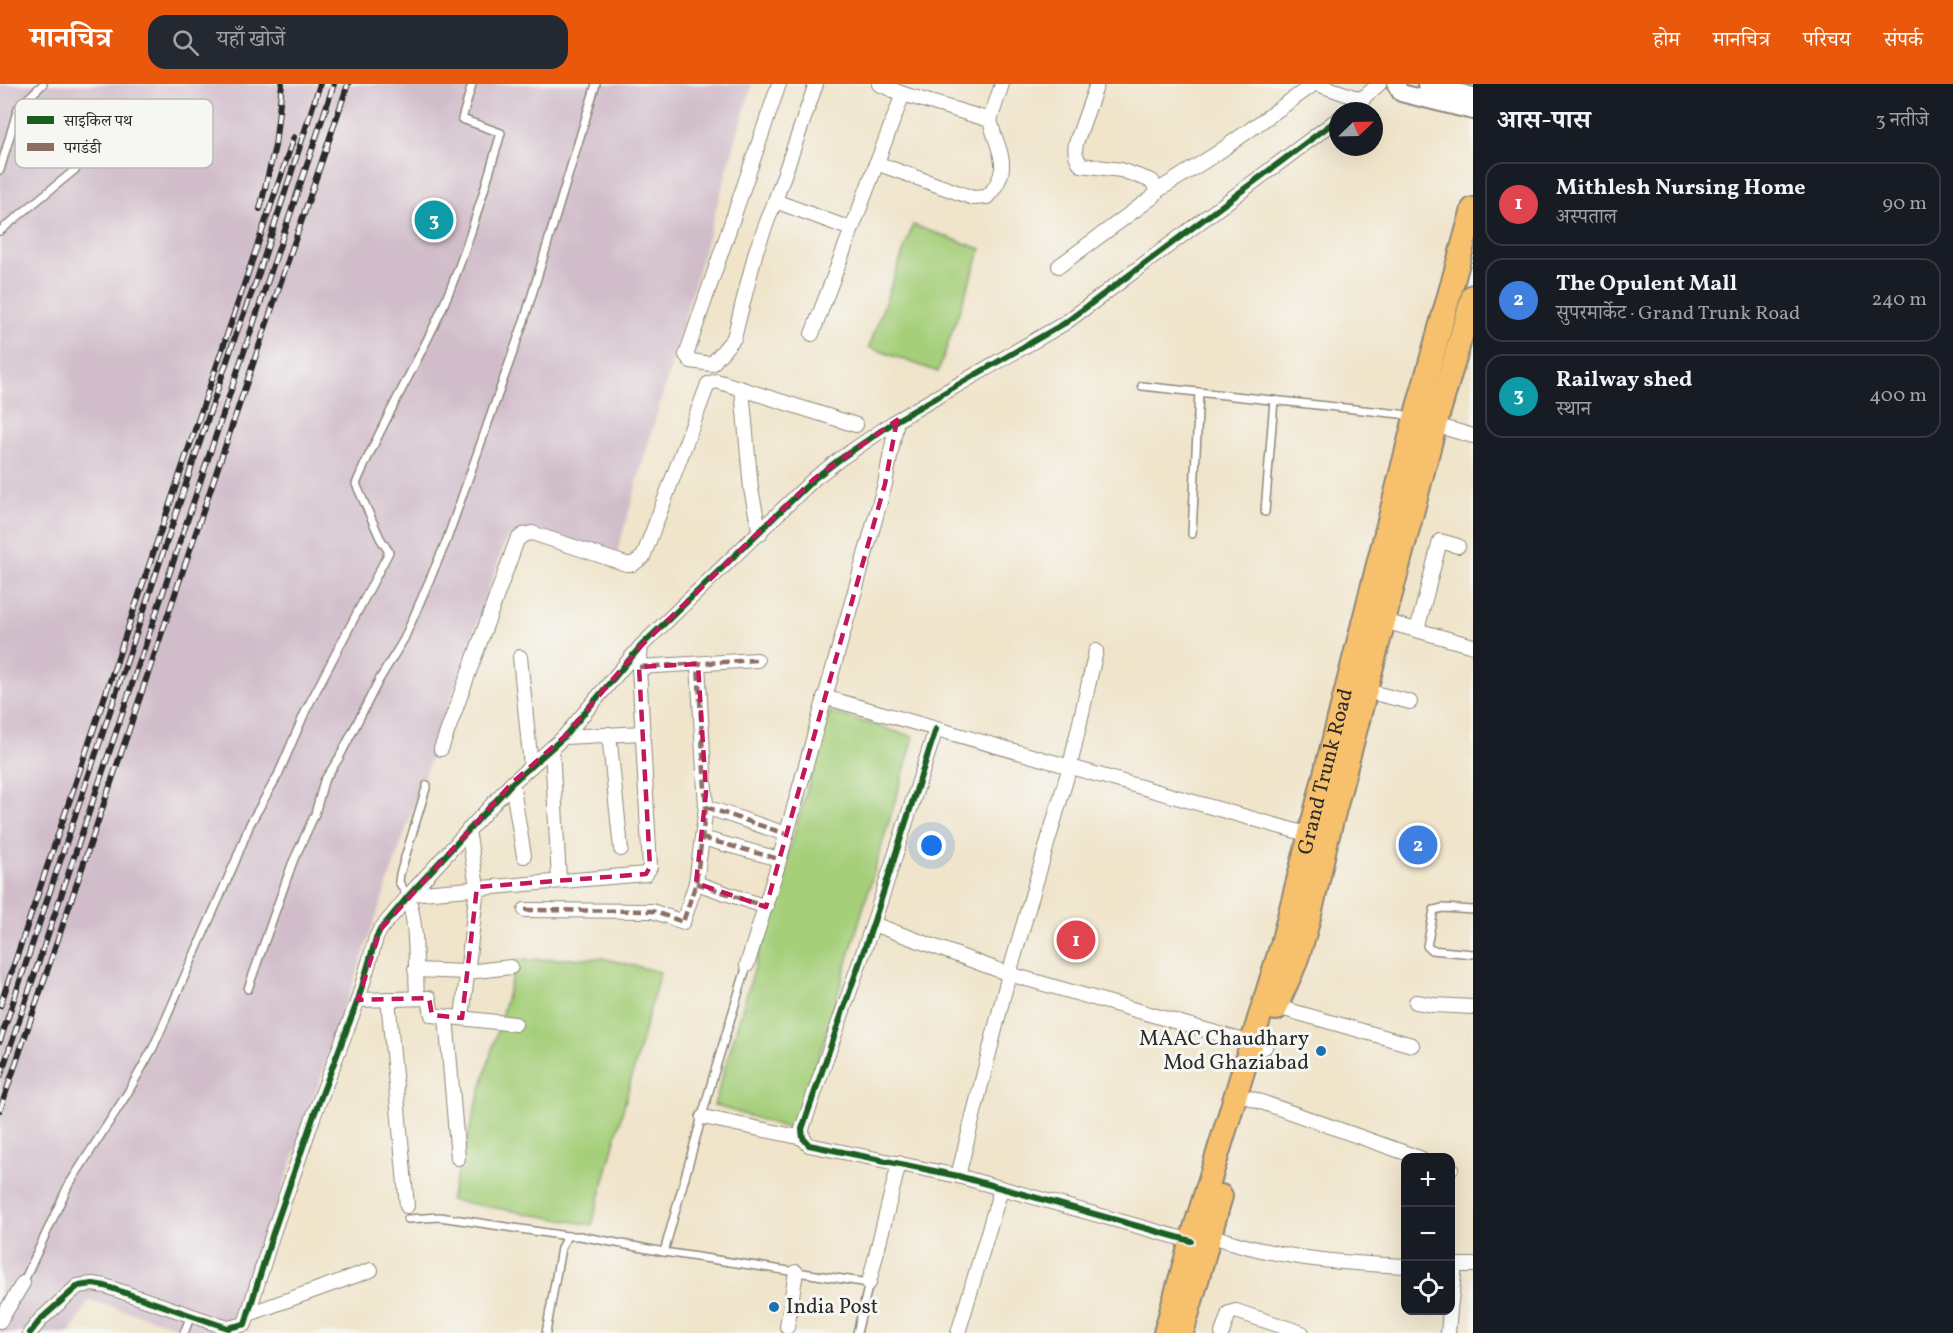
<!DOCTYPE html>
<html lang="hi">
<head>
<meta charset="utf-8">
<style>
	body { margin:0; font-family:Vollkorn,"Noto Serif Devanagari",serif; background:#242831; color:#f1f3f6 }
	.controls { position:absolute; right:18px; bottom:18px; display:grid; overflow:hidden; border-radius:12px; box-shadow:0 6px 24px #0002 }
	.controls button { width:54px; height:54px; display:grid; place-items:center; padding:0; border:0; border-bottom:2px solid #363941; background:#171b24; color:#f1f3f6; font:30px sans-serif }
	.compass { position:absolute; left:1329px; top:18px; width:54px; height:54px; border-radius:50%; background:#171b24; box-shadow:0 6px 24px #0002; rotate:67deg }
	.you { position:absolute; left:932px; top:762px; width:21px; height:21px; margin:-15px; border:4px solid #fff; border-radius:50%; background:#1a73e8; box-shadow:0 0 0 9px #1a73e833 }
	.badge { display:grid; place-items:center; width:39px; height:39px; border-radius:50%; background:#ea580c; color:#fff; font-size:20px; font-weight:700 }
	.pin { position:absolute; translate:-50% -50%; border:3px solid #fff; box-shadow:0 2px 6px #0006 }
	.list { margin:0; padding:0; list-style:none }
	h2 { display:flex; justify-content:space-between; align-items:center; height:78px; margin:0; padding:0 24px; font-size:26px }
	h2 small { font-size:20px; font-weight:400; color:#9ea1a6 }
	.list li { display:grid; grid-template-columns:39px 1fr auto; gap:18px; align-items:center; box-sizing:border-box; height:84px; margin:0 12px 12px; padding:0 12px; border:2px solid #363941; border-radius:18px }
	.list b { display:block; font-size:22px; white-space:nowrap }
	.list p { margin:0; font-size:20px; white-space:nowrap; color:#9ea1a6 }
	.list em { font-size:20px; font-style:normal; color:#9ea1a6 }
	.icon { flex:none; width:33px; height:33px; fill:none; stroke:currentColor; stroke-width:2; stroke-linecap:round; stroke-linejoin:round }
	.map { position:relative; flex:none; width:1473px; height:1249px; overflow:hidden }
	header { display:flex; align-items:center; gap:36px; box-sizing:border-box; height:84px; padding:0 30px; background:#ea580c; color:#fff }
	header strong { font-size:28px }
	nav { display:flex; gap:33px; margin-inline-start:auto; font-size:21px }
	.search { width:420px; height:54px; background:#242831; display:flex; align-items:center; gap:15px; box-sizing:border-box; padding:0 21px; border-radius:18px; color:#9ea1a6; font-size:22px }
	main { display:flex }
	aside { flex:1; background:#171b24 }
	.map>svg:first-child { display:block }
	.industrial { fill:#d1bdca }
	.green { fill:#a6cf7a; stroke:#687d52; stroke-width:1.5 }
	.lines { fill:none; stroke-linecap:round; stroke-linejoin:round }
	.service-casing { stroke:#8e887a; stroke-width:10 }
	.minor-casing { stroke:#8e887a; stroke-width:16 }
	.tertiary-casing { stroke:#8e887a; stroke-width:20 }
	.trunk-casing { stroke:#8e887a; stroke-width:26 }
	.service { stroke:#fff; stroke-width:7 }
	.minor { stroke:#fff; stroke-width:14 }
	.tertiary { stroke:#fff; stroke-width:16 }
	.trunk { stroke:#f7c06c; stroke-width:22 }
	.rail-casing { stroke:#2b2b2b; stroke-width:6 }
	.rail { stroke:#f6f6f2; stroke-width:4; stroke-dasharray:11; stroke-linecap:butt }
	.quiet { stroke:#8d6e63; stroke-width:4.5; stroke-dasharray:9 4.5; stroke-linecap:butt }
	.cycleway-casing { stroke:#f6f6f2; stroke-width:10 }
	.cycleway { stroke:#1b5e20; stroke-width:6 }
	.marked { fill:none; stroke:#c2185b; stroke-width:4.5; stroke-dasharray:12 8; stroke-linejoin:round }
	.poi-dot { fill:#1f6fb2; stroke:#f6f6f2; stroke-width:2 }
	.labels { text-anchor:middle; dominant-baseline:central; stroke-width:6; stroke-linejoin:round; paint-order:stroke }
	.street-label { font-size:21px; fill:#2b2b2b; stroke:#f6f6f2 }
	.poi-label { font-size:21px; fill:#2b2b2b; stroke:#f6f6f2; text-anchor:end }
	.key { fill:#f6f6f2; stroke:#b9b9b6; stroke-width:1.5 }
	.key-label { font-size:16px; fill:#2b2b2b }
</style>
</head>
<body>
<header>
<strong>मानचित्र</strong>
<div class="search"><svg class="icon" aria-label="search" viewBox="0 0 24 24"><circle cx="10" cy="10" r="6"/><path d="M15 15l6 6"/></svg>यहाँ खोजें</div>
<nav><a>होम</a><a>मानचित्र</a><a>परिचय</a><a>संपर्क</a></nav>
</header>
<main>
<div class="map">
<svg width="1473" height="1249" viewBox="0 0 1473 1249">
	<rect width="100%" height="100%" fill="#f6f6f2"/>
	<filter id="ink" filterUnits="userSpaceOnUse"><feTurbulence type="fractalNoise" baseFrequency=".0167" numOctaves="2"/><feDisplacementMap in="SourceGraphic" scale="12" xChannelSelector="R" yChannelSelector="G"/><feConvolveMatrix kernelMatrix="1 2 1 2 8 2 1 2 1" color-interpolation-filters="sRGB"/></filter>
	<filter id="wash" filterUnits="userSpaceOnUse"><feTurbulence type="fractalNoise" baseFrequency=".008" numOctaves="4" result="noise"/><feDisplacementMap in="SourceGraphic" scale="24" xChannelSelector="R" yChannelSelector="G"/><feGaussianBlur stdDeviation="1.35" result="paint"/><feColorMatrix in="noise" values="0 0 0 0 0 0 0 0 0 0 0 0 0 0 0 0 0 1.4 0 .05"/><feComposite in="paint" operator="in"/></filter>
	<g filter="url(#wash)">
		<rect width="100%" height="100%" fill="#f0e4ca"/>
		<polygon class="industrial" points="0,0 752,0 614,479 507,452 233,1249 200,1249 89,1216 71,1249 0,1249"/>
		<g class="green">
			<polygon points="913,141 981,165 938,288 869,263"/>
			<polygon points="830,628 914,653 797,1047 714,1021"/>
			<polygon points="602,874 660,888 592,1141 450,1116 517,876"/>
		</g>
	</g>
	<g filter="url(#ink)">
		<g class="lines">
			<defs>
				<g id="service">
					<polyline points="0,86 18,24 43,0"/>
					<polyline points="0,147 76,85"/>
					<polyline points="1142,302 1400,330 1412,333"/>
					<polyline points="1265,428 1274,316"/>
					<polyline points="1192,450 1199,308"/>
					<polyline points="408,813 399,798 400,790 427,701"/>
					<polyline points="1473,826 1443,824 1434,826 1427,862 1431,866 1473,870"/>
					<polyline points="248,905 292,780 315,730 324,697 339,674 379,596 404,555 446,458 524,237 596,0"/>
					<polyline points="408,1135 440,1133 567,1152"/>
					<polyline points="664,1168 713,993 747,881"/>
					<path d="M23 1199 68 1102 127 1010 153 964 235 778 250 740 278 691 306 626 389 468 380 454 356 400C379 345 409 294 435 240 464 179 482 113 501 49L462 35 472 0"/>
					<polyline points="184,1249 191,1231"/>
					<polyline points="546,1249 561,1164 567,1152 580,1152 664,1168 869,1199 857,1249"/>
				</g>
				<g id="minor">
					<polyline points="816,0 775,117 851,145"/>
					<polyline points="879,0 903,10"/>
					<polyline points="1317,0 1363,16"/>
					<polyline points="1348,27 1379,0"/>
					<path d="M876 79 973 114 987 113C1015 83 997 67 990 36"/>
					<polyline points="1157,107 1216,70 1314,0"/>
					<polyline points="775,117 756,167 734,254 712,280 691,277 686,271 779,0"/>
					<path d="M1059 182 1154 112 1157 107 1152 97 1121 86 1081 81C1076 74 1074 68 1076 59L1097 0"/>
					<polyline points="812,250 903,10 990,36 1002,0"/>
					<polyline points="742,305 751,405 760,450"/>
					<polyline points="1435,341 1473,352"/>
					<polyline points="1384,537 1473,562"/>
					<polyline points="1417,546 1440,457 1458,462"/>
					<polyline points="520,573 531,682"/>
					<polyline points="639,583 757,576"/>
					<polyline points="1366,607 1410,618"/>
					<polyline points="824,613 1310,751 1314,755"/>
					<polyline points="936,645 873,840 802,1045 803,1054 809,1061 958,1092 1191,1157"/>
					<polyline points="609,650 621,765"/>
					<polyline points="564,653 643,649"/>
					<polyline points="552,664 559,797"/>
					<polyline points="441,665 517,456 523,451 532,449 626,480 633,480 643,473 708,300 716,297 723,299 856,341"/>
					<polyline points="512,699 524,772"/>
					<polyline points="706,723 786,750"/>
					<polyline points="702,754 779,775"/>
					<polyline points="696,799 766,823"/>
					<polyline points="410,810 646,790 650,783 639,583 641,562"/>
					<path d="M408 813C418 843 415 881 417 913"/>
					<polyline points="525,826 652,827 683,838 696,799 706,723 698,580"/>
					<polyline points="873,840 1009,890 1265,963"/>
					<polyline points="747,881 777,784 885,400 897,336"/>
					<polyline points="415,886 467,888 511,883"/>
					<polyline points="388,915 407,1122"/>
					<polyline points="358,916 429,914 432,931 515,940"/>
					<polyline points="1416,918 1434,921 1473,923"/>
					<polyline points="1277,923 1412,961"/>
					<polyline points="446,933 458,1074"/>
					<polyline points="462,934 477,803 468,746"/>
					<polyline points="1250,1014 1420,1074"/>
					<polyline points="703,1033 803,1054"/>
					<polyline points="1450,1084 1451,1084"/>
					<polyline points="958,1092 1009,890 1070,682 1096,567"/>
					<path d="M1205 1149C1269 1174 1338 1179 1406 1182"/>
					<polyline points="1450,1181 1473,1181"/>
					<polyline points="869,1199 899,1079"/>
					<polyline points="1450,1226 1455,1181"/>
					<polyline points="249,1230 371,1186"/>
					<polyline points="0,1237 23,1199"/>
					<polyline points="787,1243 796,1188"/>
					<polyline points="30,1249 41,1235 78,1202 93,1200 105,1202 228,1244 245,1240 273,1149 314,1031 358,916 376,854 380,846 410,810 512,699 564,653 641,562 815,394 840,375 897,336 1065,239 1338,35"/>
					<polyline points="958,1249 1001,1105"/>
					<polyline points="1222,1249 1229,1229 1236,1227 1302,1249"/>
					<polyline points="1448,1249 1450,1226"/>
				</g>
				<g id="tertiary">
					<polyline points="1426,0 1473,12"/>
					<polyline points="1396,1 1401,9 1473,27"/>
				</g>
				<g id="trunk">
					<path d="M1276 925C1281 908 1290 894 1296 877 1309 840 1317 801 1325 763L1435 341 1473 212"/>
					<path id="s1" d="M1165 1249 1191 1157 1282 860 1415 334 1473 125"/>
					<polyline points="1182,1249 1221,1112"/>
				</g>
			</defs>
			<use href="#service" class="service-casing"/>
			<use href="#minor" class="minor-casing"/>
			<use href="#tertiary" class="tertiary-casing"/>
			<use href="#trunk" class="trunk-casing"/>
			<use href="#service" class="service"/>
			<use href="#minor" class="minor"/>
			<use href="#tertiary" class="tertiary"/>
			<use href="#trunk" class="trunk"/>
			<defs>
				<g id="rail">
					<polyline points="260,125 275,62 282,0"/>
					<polyline points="0,922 294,53"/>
					<polyline points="0,957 236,250 257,195 320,0"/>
					<polyline points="0,993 334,0"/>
					<polyline points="0,1026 348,0"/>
				</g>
			</defs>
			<use href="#rail" class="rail-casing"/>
			<use href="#rail" class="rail"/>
			<g class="quiet">
				<polyline points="639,583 757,576"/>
				<polyline points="706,723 786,750"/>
				<polyline points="702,754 779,775"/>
				<polyline points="696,799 766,823"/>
				<polyline points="525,826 652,827 683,838 696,799 706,723 698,580"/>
			</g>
			<defs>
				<g id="cycleway">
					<polyline points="936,645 873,840 802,1045 803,1054 809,1061 958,1092 1191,1157"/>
					<polyline points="30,1249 41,1235 78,1202 93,1200 105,1202 228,1244 245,1240 273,1149 314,1031 358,916 376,854 380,846 410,810 512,699 564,653 641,562 815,394 840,375 897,336 1065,239 1338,35"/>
				</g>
			</defs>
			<use href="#cycleway" class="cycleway-casing"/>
			<use href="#cycleway" class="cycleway"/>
		</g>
	</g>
	<path class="marked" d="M897 336 885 400 766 823 696 799 706 709 698 580 639 583 650 783 646 790 477 803 462 934 432 931 429 914 358 916 380 846 512 699 564 653 641 562 815 394Z"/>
	<g class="poi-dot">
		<circle cx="1321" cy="967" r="6"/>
		<circle cx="774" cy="1223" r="6"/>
	</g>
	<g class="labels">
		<g class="street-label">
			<text stroke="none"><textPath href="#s1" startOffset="584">Grand Trunk Road</textPath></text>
		</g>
		<g class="poi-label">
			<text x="1309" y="955">MAAC Chaudhary<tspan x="1309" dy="24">Mod Ghaziabad</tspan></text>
			<text x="786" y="1223" text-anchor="start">India Post</text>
		</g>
	</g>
	<rect x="15" y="15" width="198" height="69" rx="9" class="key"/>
	<rect x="27" y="32" width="27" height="8" fill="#1b5e20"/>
	<rect x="27" y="59" width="27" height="8" fill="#8d6e63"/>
	<g class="key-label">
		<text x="64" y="42">साइकिल पथ</text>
		<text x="64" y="69">पगडंडी</text>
	</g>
</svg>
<div class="controls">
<button>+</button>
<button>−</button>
<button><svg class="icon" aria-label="locate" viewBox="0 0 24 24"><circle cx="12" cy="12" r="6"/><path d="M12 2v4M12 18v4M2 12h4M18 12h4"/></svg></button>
</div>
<svg class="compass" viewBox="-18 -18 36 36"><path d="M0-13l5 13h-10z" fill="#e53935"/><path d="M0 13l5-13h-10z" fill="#9ea1a6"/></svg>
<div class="you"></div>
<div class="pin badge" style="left:1076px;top:856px;background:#e0444e">1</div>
<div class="pin badge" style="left:1418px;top:761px;background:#3f7fe0">2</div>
<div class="pin badge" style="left:434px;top:136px;background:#0f9aa8">3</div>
</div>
<aside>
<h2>आस-पास<small>3 नतीजे</small></h2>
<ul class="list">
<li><span class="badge" style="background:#e0444e">1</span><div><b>Mithlesh Nursing Home</b><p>अस्पताल</p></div><em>90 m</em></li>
<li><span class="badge" style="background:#3f7fe0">2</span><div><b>The Opulent Mall</b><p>सुपरमार्केट · Grand Trunk Road</p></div><em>240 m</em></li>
<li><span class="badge" style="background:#0f9aa8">3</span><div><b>Railway shed</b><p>स्थान</p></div><em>400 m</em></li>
</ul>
</aside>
</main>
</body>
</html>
